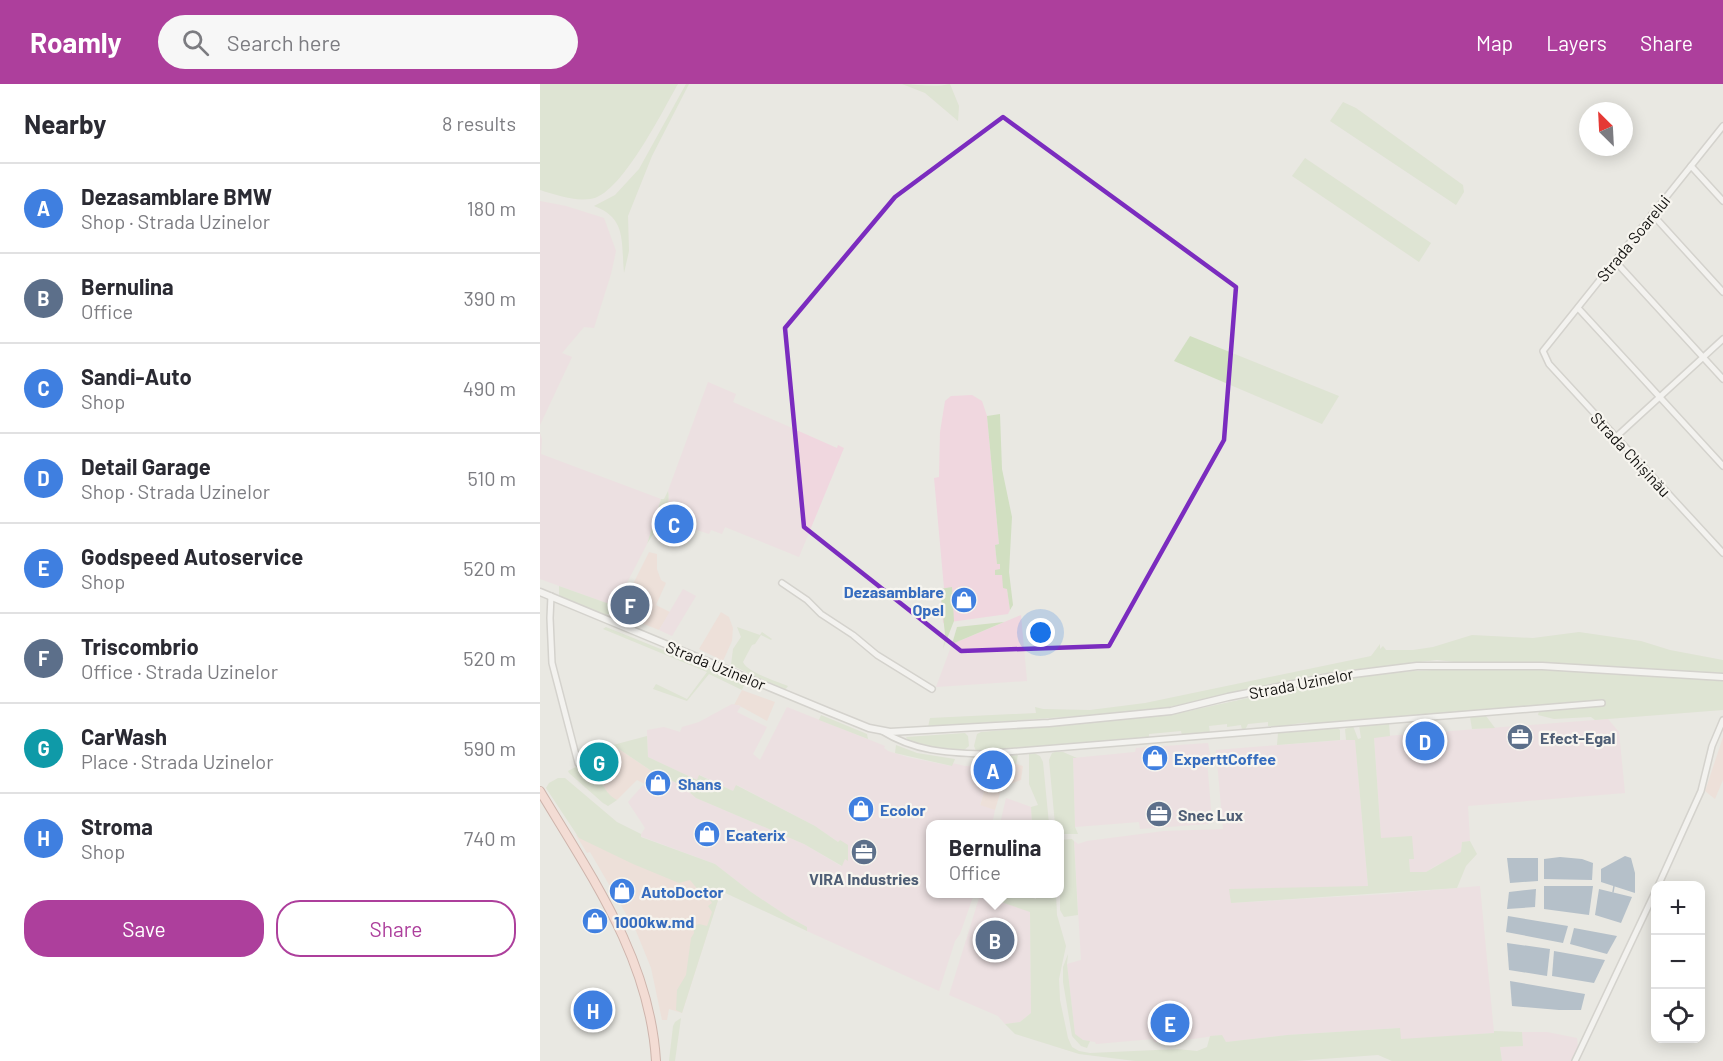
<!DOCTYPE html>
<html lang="en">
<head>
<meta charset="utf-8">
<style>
	body { margin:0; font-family:Barlow,sans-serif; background:#f7f7f7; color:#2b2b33 }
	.controls { position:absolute; right:18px; bottom:18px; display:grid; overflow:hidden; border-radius:12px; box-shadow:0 3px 15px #0003 }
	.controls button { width:54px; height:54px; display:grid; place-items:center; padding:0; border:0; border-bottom:2px solid #e1e1e2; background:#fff; color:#2b2b33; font:30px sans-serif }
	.compass { position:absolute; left:1039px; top:18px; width:54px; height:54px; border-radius:50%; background:#fff; box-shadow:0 3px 15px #0003; rotate:336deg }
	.you { position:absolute; left:501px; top:549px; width:21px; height:21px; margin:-15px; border:4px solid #fff; border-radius:50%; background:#1a73e8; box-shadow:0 0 0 9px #1a73e833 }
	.badge { display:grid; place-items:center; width:39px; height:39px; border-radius:50%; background:#ad3f9c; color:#fff; font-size:20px; font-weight:700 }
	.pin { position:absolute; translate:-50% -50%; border:3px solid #fff; box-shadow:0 2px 6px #0006 }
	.popup { position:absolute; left:386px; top:736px; width:138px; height:78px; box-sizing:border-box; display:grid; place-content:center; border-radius:12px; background:#fff; filter:drop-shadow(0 2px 4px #0005); font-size:20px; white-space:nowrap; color:#7c7c81 }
	.popup b { font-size:22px; color:#2b2b33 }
	.popup::after { content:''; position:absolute; left:50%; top:100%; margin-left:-12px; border:12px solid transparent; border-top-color:#fff }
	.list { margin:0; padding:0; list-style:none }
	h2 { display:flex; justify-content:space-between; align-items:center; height:78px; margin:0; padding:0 24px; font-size:26px }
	h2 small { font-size:20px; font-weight:400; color:#7c7c81 }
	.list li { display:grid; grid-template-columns:39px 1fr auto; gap:18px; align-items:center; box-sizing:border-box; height:90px; padding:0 24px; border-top:2px solid #e1e1e2 }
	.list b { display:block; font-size:22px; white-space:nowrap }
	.list p { margin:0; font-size:20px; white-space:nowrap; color:#7c7c81 }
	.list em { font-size:20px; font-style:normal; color:#7c7c81 }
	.actions { display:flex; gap:12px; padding:18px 24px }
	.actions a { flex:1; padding:14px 0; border:2px solid #ad3f9c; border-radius:24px; text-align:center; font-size:21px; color:#ad3f9c }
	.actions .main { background:#ad3f9c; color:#fff }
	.icon { flex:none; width:33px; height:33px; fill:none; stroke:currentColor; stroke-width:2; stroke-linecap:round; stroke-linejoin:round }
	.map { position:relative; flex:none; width:1183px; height:977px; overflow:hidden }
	header { display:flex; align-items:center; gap:36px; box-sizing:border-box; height:84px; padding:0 30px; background:#ad3f9c; color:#fff }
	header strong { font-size:28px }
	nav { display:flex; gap:33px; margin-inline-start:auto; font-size:21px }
	.search { width:420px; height:54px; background:#f7f7f7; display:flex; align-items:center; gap:15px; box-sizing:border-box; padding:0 21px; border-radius:33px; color:#7c7c81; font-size:22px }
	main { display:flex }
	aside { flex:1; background:#fff }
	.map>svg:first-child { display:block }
	.commercial { fill:#f1d8cf }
	.industrial { fill:#f0d7df }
	.green { fill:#d1dfc1 }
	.water { fill:#7690aa }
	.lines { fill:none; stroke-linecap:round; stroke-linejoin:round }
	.stream { stroke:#7690aa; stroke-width:1.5 }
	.minor-casing { stroke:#bab9b3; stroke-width:8 }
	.tertiary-casing { stroke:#bab9b3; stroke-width:9 }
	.primary-casing { stroke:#ac766a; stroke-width:10 }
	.minor { stroke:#fff; stroke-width:5 }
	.tertiary { stroke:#fff; stroke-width:6 }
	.primary { stroke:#ffcec3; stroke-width:8 }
	.marked { fill:none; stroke:#7b2cbf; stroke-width:4.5; stroke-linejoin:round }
	.labels { text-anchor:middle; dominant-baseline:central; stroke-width:4.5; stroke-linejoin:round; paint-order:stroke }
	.street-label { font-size:16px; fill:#11100e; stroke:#f7f5ef }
	.shop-label { font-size:16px; font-weight:bold; fill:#366cbe; stroke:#f7f5ef; text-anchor:start }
	.service-label { font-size:16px; font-weight:bold; fill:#4e5e75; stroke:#f7f5ef; text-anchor:start }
</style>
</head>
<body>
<header>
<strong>Roamly</strong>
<div class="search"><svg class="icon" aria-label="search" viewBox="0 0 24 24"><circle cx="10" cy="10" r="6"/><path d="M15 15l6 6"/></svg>Search here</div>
<nav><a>Map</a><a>Layers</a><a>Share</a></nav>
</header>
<main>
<aside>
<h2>Nearby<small>8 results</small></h2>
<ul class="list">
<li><span class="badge" style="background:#3f7fe0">A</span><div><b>Dezasamblare BMW</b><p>Shop · Strada Uzinelor</p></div><em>180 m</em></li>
<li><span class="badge" style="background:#5c6f8a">B</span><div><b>Bernulina</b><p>Office</p></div><em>390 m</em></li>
<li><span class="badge" style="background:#3f7fe0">C</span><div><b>Sandi-Auto</b><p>Shop</p></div><em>490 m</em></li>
<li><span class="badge" style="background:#3f7fe0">D</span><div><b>Detail Garage</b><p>Shop · Strada Uzinelor</p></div><em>510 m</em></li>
<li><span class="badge" style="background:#3f7fe0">E</span><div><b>Godspeed Autoservice</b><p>Shop</p></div><em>520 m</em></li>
<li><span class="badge" style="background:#5c6f8a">F</span><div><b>Triscombrio</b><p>Office · Strada Uzinelor</p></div><em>520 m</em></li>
<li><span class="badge" style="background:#0f9aa8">G</span><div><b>CarWash</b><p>Place · Strada Uzinelor</p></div><em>590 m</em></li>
<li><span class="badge" style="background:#3f7fe0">H</span><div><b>Stroma</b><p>Shop</p></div><em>740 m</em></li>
</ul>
<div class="actions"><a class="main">Save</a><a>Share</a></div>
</aside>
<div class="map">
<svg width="1183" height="977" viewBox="0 0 1183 977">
	<rect width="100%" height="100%" fill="#e9e8e2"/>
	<g class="commercial">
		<polygon points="109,468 117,470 117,485 121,496 126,499 116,521 130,528 119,546 96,537 92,531 80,526"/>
		<polygon points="181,528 189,533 193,544 192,557 183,577 159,565"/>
		<polygon points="202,606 235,618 227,637 198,621 194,621"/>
		<polygon points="1183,653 1183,696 1175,715 1165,707"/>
		<polygon points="73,661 113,688 129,696 122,709 97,696 77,716 69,712 50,681 45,678"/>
		<polygon points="476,680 483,682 481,696 462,703 455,726 440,722 445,704 447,681"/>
		<polygon points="49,745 181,806 142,929 129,925 127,936 122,936 111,884 96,847 50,768 47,769 36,751"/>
	</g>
	<g class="industrial">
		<polygon points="0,117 26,122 64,134 76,167 71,190 54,244 44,243 22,269 32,273 0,341"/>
		<polygon points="168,298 196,310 193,318 297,364 298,361 304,364 259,473 185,443 182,450 171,446 169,450 157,446 126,445 122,436 129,413 128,407"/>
		<polygon points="432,311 442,317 447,332 459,460 455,461 457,480 460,480 460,486 455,486 455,491 462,490 467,504 470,526 468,530 403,539 400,505 404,504 394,394 399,393 400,348 405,317 411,312"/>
		<polygon points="0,349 2,355 1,370 121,415 107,460 75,522 0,495"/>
		<polygon points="143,505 156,512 132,552 119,546"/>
		<polygon points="481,531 487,597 396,603 412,560"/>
		<polygon points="192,620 201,622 197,628 227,643 213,670 220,676 247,623 345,662 344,664 348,667 367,673 411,682 412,679 425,682 447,681 445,704 440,721 455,726 452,740 390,740 390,810 434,810 420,850 415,857 399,907 267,847 267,843 247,832 211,808 175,780 100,752 105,744 88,718 103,701 122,709 129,696 141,701 156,714 264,760 301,782 300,756 298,758 275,742 197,701 193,707 160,691 157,696 108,673 107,646 124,643 140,648 142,643 159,638"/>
		<polygon points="1068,635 1079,648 1085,709 928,722 930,757 922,758 921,768 912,775 897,781 886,788 870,788 869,775 874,775 841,754 834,653"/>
		<polygon points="815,655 828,803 690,805 691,819 848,810 940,802 954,949 861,956 859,944 747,951 686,958 681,951 645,956 614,958 613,955 556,960 555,958 543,956 535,951 527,880 541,876 534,757 538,760 547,757 624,747 683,745 676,666"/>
		<polygon points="668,659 671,675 667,676 672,737 668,740 600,745 599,738 535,743 533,674 595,668 596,664"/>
		<polygon points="466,714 491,723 492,740 460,740"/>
		<polygon points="440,811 490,827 491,929 480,938 465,940 458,932 409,911"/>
		<polygon points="982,948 1007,948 1037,954 1038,963 1031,977 962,977 960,963 983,962"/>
	</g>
	<g class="green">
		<path d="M0 0H138C123 26 80 113 50 115 33 117 16 111 0 106Z"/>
		<path d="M146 0H149L112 72 88 132 89 167 84 189C81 158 87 134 54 122L75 111 99 85Z"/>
		<path d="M362 0C378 0 393 4 410 0L419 22 418 37 385 9Z"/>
		<polygon points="803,18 816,24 923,101 924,108 916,121 790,37"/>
		<polygon points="765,74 891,159 879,178 752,92"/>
		<polygon points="650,252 799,312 782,340 634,277"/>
		<polygon points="460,330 462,385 472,433 469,488 473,521 470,526 467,505 463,504 462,491 455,491 455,486 460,485 460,480 457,480 455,461 459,460 447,332"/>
		<path d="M128 407C132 425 116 445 107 460L121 415H124Z"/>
		<polygon points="19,502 75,522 76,522 72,529 66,531 19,512"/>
		<polygon points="412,503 414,537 403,565 405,550 400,505"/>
		<polygon points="464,538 412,560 417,543"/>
		<polygon points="66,543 205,599 202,606 169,590 147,617 113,605 116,600 147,615 167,588 63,545"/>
		<path d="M197 543 220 551 222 548 232 555 231 556 221 551 215 560 212 561 203 578C207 588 236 597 248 602L245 606 191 581 193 565 201 553Z"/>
		<polygon points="1039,548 1101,557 1130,566 1183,576 1183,589 1012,579 914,578 897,576 804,587 629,623 591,628 388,643 390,634 496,629 495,623 503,625 550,626 605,619 831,572 840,560 840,565 843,562 846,566 873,566 893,563 932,551 993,554"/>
		<path d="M975 584 1183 597V626L1055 636 1051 633 1014 635 998 631 999 627 1064 622V616L775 640C759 635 745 646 728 642V638L708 640 705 646H702L701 641 687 643V640L669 642 670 649 642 651 641 647 609 650V654L439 668 436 667 434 662 437 650 441 648 630 631 799 594 838 589 911 585Z"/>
		<polygon points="281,631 327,650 328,655 279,636"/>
		<polygon points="946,632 955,644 932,645 930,633"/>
		<polygon points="849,639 850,652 834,654 841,754 872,752 874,775 869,775 870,788 886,788 921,768 922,758 930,757 937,770 926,782 917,804 691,819 689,805 828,802 815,656 806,656 805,645 813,642 818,655 821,654 819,641"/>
		<polygon points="798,644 800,646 800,656 737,661 738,649"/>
		<polygon points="425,649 428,652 429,662 424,666 409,666 374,660 369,658 366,653"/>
		<polygon points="107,652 108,673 157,696 159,691 193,707 196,701 275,742 298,758 300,756 308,761 308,777 305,775 302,782 264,760 156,714 141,701 113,688 73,661"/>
		<polygon points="356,661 377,669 415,675 412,682 355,669"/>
		<polygon points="515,668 523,668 537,674 533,674 535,743 538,750 523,750 520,749 520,740 515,740 509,676 512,669"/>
		<polygon points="494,669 500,672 503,678 509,740 492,740 491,723 498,721 489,700 489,670"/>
		<polygon points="478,671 476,680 447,681 448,674"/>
		<path d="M45 678C60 687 61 708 77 716L68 722 63 719 29 689 28 687Z"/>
		<polygon points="18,694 25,694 77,738 101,750 101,753 175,780 211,808 247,832 267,843 267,847 181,807 142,929 136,926 137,906 146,891 151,854 154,849 153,842 159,840 167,842 172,828 168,822 172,819 165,808 159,807 150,796 139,799 93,780 39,754 6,704 9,699"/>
		<polygon points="532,755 534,757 538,831 524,833 520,826 520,756"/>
		<polygon points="438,810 481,810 496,815 496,810 516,810 517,831 526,862 519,895 520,916 528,954 532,963 539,967 550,969 638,965 657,967 667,963 670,952 682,951 686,958 747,951 860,944 861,955 954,949 954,947 982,948 983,962 960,963 962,977 852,977 838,971 755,977 595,977 539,970 475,950 465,940 480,938 491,929 490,828"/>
		<polygon points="528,870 527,880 535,950 543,956 550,957 547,964 541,962 532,952 523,898 523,883"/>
		<polygon points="141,934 135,977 129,977 133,942 135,938"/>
	</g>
	<g class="water">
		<polygon points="1085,772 1091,774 1095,789 1095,809 1061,798 1061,785"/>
		<polygon points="1020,773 1042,775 1053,779 1052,796 1004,795 1004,775"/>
		<polygon points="967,774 998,774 998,797 970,799"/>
		<polygon points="1004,802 1053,802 1049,831 1004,825"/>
		<polygon points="996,805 995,823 967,825 969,808"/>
		<polygon points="1059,805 1092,813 1081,839 1055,831"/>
		<polygon points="968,832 1028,842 1023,859 966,848"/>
		<polygon points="1034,844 1077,852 1067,870 1030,860"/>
		<polygon points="967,859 1010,865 1007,892 969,886"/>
		<polygon points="1014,867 1065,876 1054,899 1012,892"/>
		<polygon points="970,897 1045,910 1041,926 1019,926 972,922"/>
	</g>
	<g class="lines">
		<polyline class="stream" points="1073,808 1074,802"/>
		<defs>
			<g id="minor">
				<polyline points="1183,42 1003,267 1009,280 1183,469"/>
				<polyline points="1151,82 1183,117"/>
				<polyline points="1112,130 1183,208"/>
				<polyline points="1075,177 1183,295"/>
				<polyline points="1038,224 1183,382"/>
				<polyline points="1076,353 1183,255"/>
				<polyline points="242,499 267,516 281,530 313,551 337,571 392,605"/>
				<polyline points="11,512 10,534 12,579 38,679"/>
				<path d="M342 647C374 667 406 669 443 670L1062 619"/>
				<polyline points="1118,802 1161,707 1172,662 1183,636"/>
				<polyline points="1035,977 1116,806"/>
			</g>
			<polyline id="tertiary" points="0,508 287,627 329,644 350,648 509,639 631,627 688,613 789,593 877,582 1002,582 1183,593"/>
			<path id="primary" d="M0 707C51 792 110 875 116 977"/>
		</defs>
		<use href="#minor" class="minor-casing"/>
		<use href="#tertiary" class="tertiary-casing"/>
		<use href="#primary" class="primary-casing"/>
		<use href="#minor" class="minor"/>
		<use href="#tertiary" class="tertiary"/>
		<use href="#primary" class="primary"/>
	</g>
	<path d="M0 0H1183V977H0ZM463 33 696 203 684 356 569 562 421 567 264 443 245 244 355 113Z" fill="#e9e8e2" fill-opacity=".55" fill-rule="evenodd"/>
	<path class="marked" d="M463 33 696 203 684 356 569 562 421 567 264 443 245 244 355 113Z"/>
	<defs>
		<symbol id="shop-disc" viewBox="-11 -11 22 22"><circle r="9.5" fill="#3f7fe0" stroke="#f7f5ef"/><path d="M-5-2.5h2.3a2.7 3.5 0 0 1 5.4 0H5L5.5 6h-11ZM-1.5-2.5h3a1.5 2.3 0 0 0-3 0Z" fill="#fff"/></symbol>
		<symbol id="office-disc" viewBox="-11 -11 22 22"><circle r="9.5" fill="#5c6f8a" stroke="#f7f5ef"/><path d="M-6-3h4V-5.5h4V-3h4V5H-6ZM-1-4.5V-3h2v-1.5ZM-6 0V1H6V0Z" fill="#fff"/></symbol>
	</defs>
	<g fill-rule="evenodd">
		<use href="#shop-disc" x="409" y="501" width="30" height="30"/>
		<use href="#office-disc" x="965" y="638" width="30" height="30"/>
		<use href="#shop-disc" x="600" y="659" width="30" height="30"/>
		<use href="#shop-disc" x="103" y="684" width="30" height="30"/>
		<use href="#shop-disc" x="306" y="710" width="30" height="30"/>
		<use href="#office-disc" x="604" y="715" width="30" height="30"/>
		<use href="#shop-disc" x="152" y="735" width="30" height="30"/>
		<use href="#office-disc" x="309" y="753" width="30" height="30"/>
		<use href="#shop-disc" x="67" y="792" width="30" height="30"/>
		<use href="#shop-disc" x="40" y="822" width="30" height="30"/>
	</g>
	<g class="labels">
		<g class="street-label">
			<text transform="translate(1093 154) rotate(-51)">Strada Soarelui</text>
			<text transform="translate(1091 370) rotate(47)">Strada Chișinău</text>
			<text transform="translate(176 581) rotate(22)">Strada Uzinelor</text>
			<text transform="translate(761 599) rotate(-11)">Strada Uzinelor</text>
		</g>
		<g class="shop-label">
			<text x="404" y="507" text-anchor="end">Dezasamblare<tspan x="404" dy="18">Opel</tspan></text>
			<text x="634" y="674">ExperttCoffee</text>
			<text x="138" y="699">Shans</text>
			<text x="340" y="725">Ecolor</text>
			<text x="186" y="750">Ecaterix</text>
			<text x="101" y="807">AutoDoctor</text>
			<text x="74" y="837">1000kw.md</text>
		</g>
		<g class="service-label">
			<text x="1000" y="653">Efect-Egal</text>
			<text x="638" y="730">Snec Lux</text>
			<text x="324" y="794" text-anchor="middle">VIRA Industries</text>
		</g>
	</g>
</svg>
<div class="controls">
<button>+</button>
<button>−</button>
<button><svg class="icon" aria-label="locate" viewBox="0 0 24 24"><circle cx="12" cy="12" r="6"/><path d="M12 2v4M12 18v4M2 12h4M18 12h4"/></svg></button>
</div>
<svg class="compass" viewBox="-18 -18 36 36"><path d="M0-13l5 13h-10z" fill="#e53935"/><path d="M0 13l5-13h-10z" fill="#7c7c81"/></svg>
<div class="you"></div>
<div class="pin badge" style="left:453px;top:686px;background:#3f7fe0">A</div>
<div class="pin badge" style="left:455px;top:856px;background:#5c6f8a">B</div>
<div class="popup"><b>Bernulina</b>Office</div>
<div class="pin badge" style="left:134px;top:440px;background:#3f7fe0">C</div>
<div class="pin badge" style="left:885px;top:657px;background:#3f7fe0">D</div>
<div class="pin badge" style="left:630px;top:939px;background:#3f7fe0">E</div>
<div class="pin badge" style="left:90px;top:521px;background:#5c6f8a">F</div>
<div class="pin badge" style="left:59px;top:678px;background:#0f9aa8">G</div>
<div class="pin badge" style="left:53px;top:926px;background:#3f7fe0">H</div>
</div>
</main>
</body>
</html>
